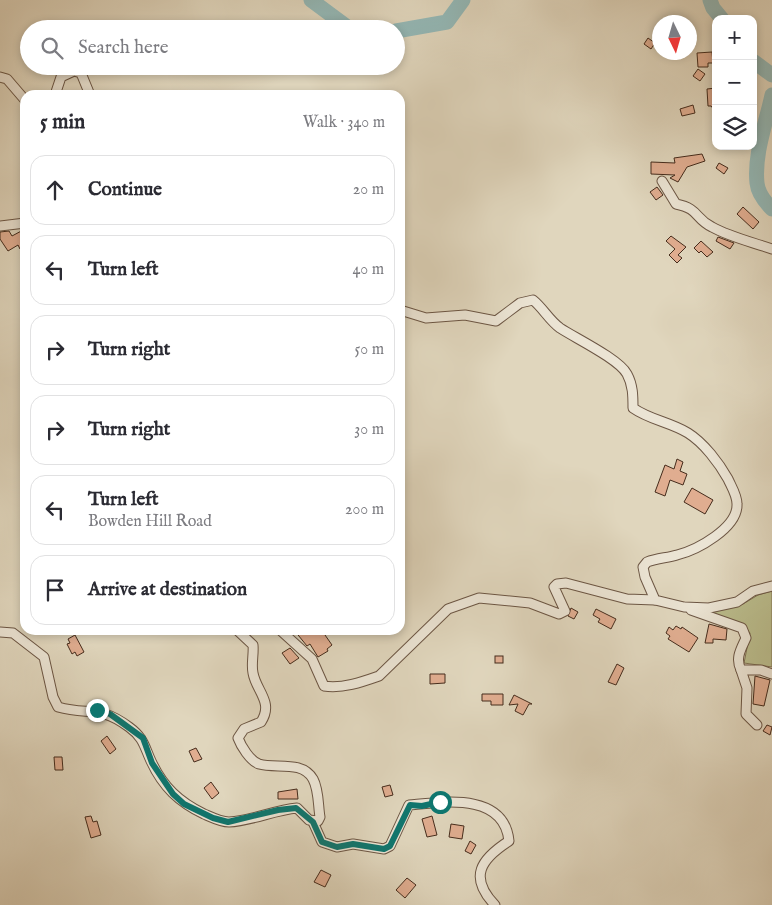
<!DOCTYPE html>
<html lang="en">
<head>
<meta charset="utf-8">
<style>
	body { margin:0; font-family:"IM FELL English",serif; background:#f7f7f7; color:#2b2b33 }
	.controls { position:absolute; right:15px; top:15px; display:grid; overflow:hidden; border-radius:10px; box-shadow:0 2px 8px #0003 }
	.controls button { width:45px; height:45px; display:grid; place-items:center; padding:0; border:0; border-bottom:1px solid #e1e1e2; background:#fff; color:#2b2b33; font:25px sans-serif }
	.compass { position:absolute; left:652px; top:15px; width:45px; height:45px; border-radius:50%; background:#fff; box-shadow:0 2px 8px #0003; rotate:175deg }
	.stop { position:absolute; width:15px; height:15px; margin:-11px; border:4px solid #0f766e; border-radius:50%; background:#fff }
	.stop.end { background:#0f766e; border-color:#fff; box-shadow:0 1px 5px #0008 }
	.list { margin:0; padding:0; list-style:none }
	h2 { display:flex; justify-content:space-between; align-items:center; height:65px; margin:0; padding:0 20px; font-size:21px }
	h2 small { font-size:16px; font-weight:400; color:#7c7c81 }
	.list li { display:grid; grid-template-columns:32px 1fr auto; gap:15px; align-items:center; box-sizing:border-box; height:70px; margin:0 10px 10px; padding:0 10px; border:1px solid #e1e1e2; border-radius:15px }
	.list b { display:block; font-size:19px; white-space:nowrap }
	.list p { margin:0; font-size:16px; white-space:nowrap; color:#7c7c81 }
	.list em { font-size:16px; font-style:normal; color:#7c7c81 }
	.icon { flex:none; width:28px; height:28px; fill:none; stroke:currentColor; stroke-width:2; stroke-linecap:round; stroke-linejoin:round }
	.map { position:relative; flex:none; width:772px; height:905px; overflow:hidden }
	.search { position:absolute; background:#fff; box-shadow:0 2px 8px #0003; left:20px; top:20px; width:385px; height:55px; display:flex; align-items:center; gap:12px; box-sizing:border-box; padding:0 18px; border-radius:28px; color:#7c7c81; font-size:19px }
	.panel { position:absolute; background:#fff; box-shadow:0 2px 8px #0003; left:20px; top:90px; width:385px; height:545px; border-radius:15px }
	.map>svg:first-child { display:block }
	.green { fill:#babc8c; stroke:#807454 }
	.lines { fill:none; stroke-linecap:round; stroke-linejoin:round }
	.river { stroke:#94b8b6; stroke-width:15 }
	.building { fill:#e0ad90; stroke:#452c1c }
	.minor-casing { stroke:#6c5644; stroke-width:11 }
	.minor { stroke:#ebe4d4; stroke-width:9 }
	.route { stroke:#0f766e; stroke-width:6 }
</style>
</head>
<body>
<div class="map">
<svg width="772" height="905" viewBox="0 0 772 905">
	<rect width="100%" height="100%" fill="#e0d6bd"/>
	<filter id="stains"><feTurbulence type="fractalNoise" baseFrequency=".004" numOctaves="4"/><feColorMatrix values="0 0 0 0 .2 0 0 0 0 .09 0 0 0 0 .02 0 0 0 .5 -.17"/></filter>
	<radialGradient id="worn" r=".72"><stop offset=".6" stop-color="#630" stop-opacity="0"/><stop offset="1" stop-color="#630" stop-opacity=".3"/></radialGradient>
	<polygon class="green" points="772,591 772,667 744,663 750,633 743,625 704,611 743,604 758,595"/>
	<g class="lines">
		<g class="river">
			<polyline points="311,0 350,29"/>
			<polyline points="710,0 713,8 722,19"/>
			<polyline points="396,31 447,22 463,0"/>
			<polyline points="753,61 772,75"/>
			<path d="M772 95C766 123 754 154 757 183 758 193 765 202 772 209"/>
		</g>
	</g>
	<g class="building">
		<polygon points="648,38 655,43 651,49 644,44"/>
		<polygon points="712,52 713,63 708,63 708,67 698,67 697,53"/>
		<polygon points="698,69 705,74 700,81 693,76"/>
		<polygon points="716,88 716,112 711,106 708,106 707,89"/>
		<polygon points="693,105 695,113 682,116 680,109"/>
		<polygon points="702,154 705,161 687,167 678,182 670,178 675,175 651,174 651,162 675,163 674,158"/>
		<polygon points="719,163 728,168 724,174 716,168"/>
		<polygon points="657,187 663,195 656,200 650,192"/>
		<polygon points="743,207 759,222 753,229 737,214"/>
		<polygon points="25,229 25,246 20,249 18,245 8,251 0,239 0,232 9,231 12,236"/>
		<polygon points="671,236 686,247 678,255 682,258 677,263 669,255 675,249 666,241"/>
		<polygon points="718,237 734,243 730,249 716,241"/>
		<polygon points="701,241 713,252 707,257 701,251 699,253 694,248"/>
		<polygon points="677,459 683,462 680,471 687,474 683,485 670,480 665,496 655,492 665,465 674,469"/>
		<polygon points="692,488 713,500 705,514 684,502"/>
		<polygon points="571,608 578,612 574,619 568,616"/>
		<polygon points="596,609 616,619 611,629 598,622 600,619 593,615"/>
		<polygon points="709,624 727,629 726,640 713,639 713,643 705,643"/>
		<polygon points="676,626 681,629 682,627 698,638 689,652 668,639 670,636 666,633 669,627 673,630"/>
		<polygon points="294,630 334,630 325,635 332,645 327,649 328,651 318,657 310,644 307,646"/>
		<polygon points="75,635 84,652 77,656 75,652 72,654 67,644 70,643 68,639"/>
		<polygon points="290,648 299,658 290,664 282,653"/>
		<rect x="495" y="656" width="8" height="7"/>
		<polygon points="617,664 624,668 616,685 608,682"/>
		<polygon points="430,674 445,674 445,683 430,684"/>
		<polygon points="755,676 770,680 764,706 753,704"/>
		<polygon points="482,694 503,694 503,705 491,705 491,701 482,701"/>
		<polygon points="514,695 532,704 529,704 523,715 515,711 518,704 509,705"/>
		<polygon points="767,725 772,727 770,735 763,731"/>
		<polygon points="107,736 116,749 110,754 101,741"/>
		<polygon points="196,748 202,759 194,762 189,751"/>
		<polygon points="54,757 62,757 63,770 55,770"/>
		<polygon points="211,782 219,793 212,799 204,788"/>
		<polygon points="390,785 393,795 385,797 382,787"/>
		<polygon points="297,789 298,799 278,799 278,792"/>
		<polygon points="91,816 93,822 97,821 101,835 91,838 85,817"/>
		<polygon points="432,816 437,835 427,837 422,819"/>
		<polygon points="451,824 464,826 462,839 449,837"/>
		<polygon points="470,841 476,845 471,854 465,851"/>
		<polygon points="321,870 331,875 325,887 314,882"/>
		<polygon points="407,878 416,885 405,898 396,890"/>
	</g>
	<g class="lines">
		<defs>
			<g id="minor">
				<polyline points="0,77 7,79 25,100"/>
				<polyline points="55,95 61,77 74,71 81,73 90,95"/>
				<path d="M662 181 676 204C700 209 694 218 712 227 730 237 752 242 772 249"/>
				<polyline points="0,226 25,223"/>
				<path d="M400 310 426 318 465 315 496 321 520 303 533 300C543 308 549 320 560 328 575 338 619 359 627 374 633 385 633 396 633 408 650 420 670 422 688 433 704 443 719 463 728 479 731 486 737 495 737 504 738 528 697 550 677 555 667 558 657 558 647 562L643 567 645 577 655 600 684 607 709 608 737 602 753 591 772 586"/>
				<path d="M691 610 742 628 746 638C741 649 735 658 741 670H761L772 674"/>
				<path d="M280 630 312 659 324 686C342 689 362 682 379 676L448 609 479 598 530 603 559 614 565 611 554 587 557 584 566 583 627 599 655 600"/>
				<path d="M0 632 13 633 44 657 53 697 58 707C89 716 98 704 129 727 144 738 144 746 151 761 163 787 179 802 204 814 211 817 221 822 229 822 252 821 274 810 297 808L309 820 318 821 320 817C318 806 319 790 313 779 302 760 276 769 259 764 250 761 241 746 238 738L244 729 261 722C274 702 256 691 253 673 251 664 254 654 253 645L237 630"/>
				<polyline points="741,670 747,688 746,714 757,725"/>
				<path d="M313 822 322 842 337 847 353 844 384 849 390 846 409 805C443 802 504 792 509 841 481 859 468 877 495 905"/>
			</g>
		</defs>
		<use href="#minor" class="minor-casing"/>
		<use href="#minor" class="minor"/>
	</g>
	<g class="lines">
		<polyline class="route" points="97,710 110,714 143,738 152,763 173,794 184,804 213,818 228,822 278,810 296,808 313,822 322,842 337,847 353,844 384,849 390,846 410,805 422,806 440,802"/>
	</g>
	<rect width="100%" height="100%" filter="url(#stains)"/>
	<rect width="100%" height="100%" fill="url(#worn)"/>
</svg>
<div class="controls">
<button>+</button>
<button>−</button>
<button><svg class="icon" aria-label="layers" viewBox="0 0 24 24"><path d="M12 4l9 5-9 5-9-5zM3 14l9 5 9-5"/></svg></button>
</div>
<svg class="compass" viewBox="-18 -18 36 36"><path d="M0-13l5 13h-10z" fill="#e53935"/><path d="M0 13l5-13h-10z" fill="#7c7c81"/></svg>
<div class="stop" style="left:440px;top:802px"></div>
<div class="stop end" style="left:97px;top:710px"></div>
<div class="search"><svg class="icon" aria-label="search" viewBox="0 0 24 24"><circle cx="10" cy="10" r="6"/><path d="M15 15l6 6"/></svg>Search here</div>
<section class="panel">
<h2>5 min<small>Walk · 340 m</small></h2>
<ul class="list">
<li><svg class="icon" aria-label="ahead" viewBox="0 0 24 24"><path d="M12 20V5M6 11l6-6 6 6"/></svg><div><b>Continue</b></div><em>20 m</em></li>
<li><svg class="icon" aria-label="left" viewBox="0 0 24 24"><path d="M17 20v-9H6M10 6l-5 5 5 5"/></svg><div><b>Turn left</b></div><em>40 m</em></li>
<li><svg class="icon" aria-label="right" viewBox="0 0 24 24"><path d="M7 20v-9h11M14 6l5 5-5 5"/></svg><div><b>Turn right</b></div><em>50 m</em></li>
<li><svg class="icon" aria-label="right" viewBox="0 0 24 24"><path d="M7 20v-9h11M14 6l5 5-5 5"/></svg><div><b>Turn right</b></div><em>30 m</em></li>
<li><svg class="icon" aria-label="left" viewBox="0 0 24 24"><path d="M17 20v-9H6M10 6l-5 5 5 5"/></svg><div><b>Turn left</b><p>Bowden Hill Road</p></div><em>200 m</em></li>
<li><svg class="icon" aria-label="arrive" viewBox="0 0 24 24"><path d="M6 21V4h12l-3 4 3 4H6"/></svg><div><b>Arrive at destination</b></div></li>
</ul>
</section>
</div>
</body>
</html>
